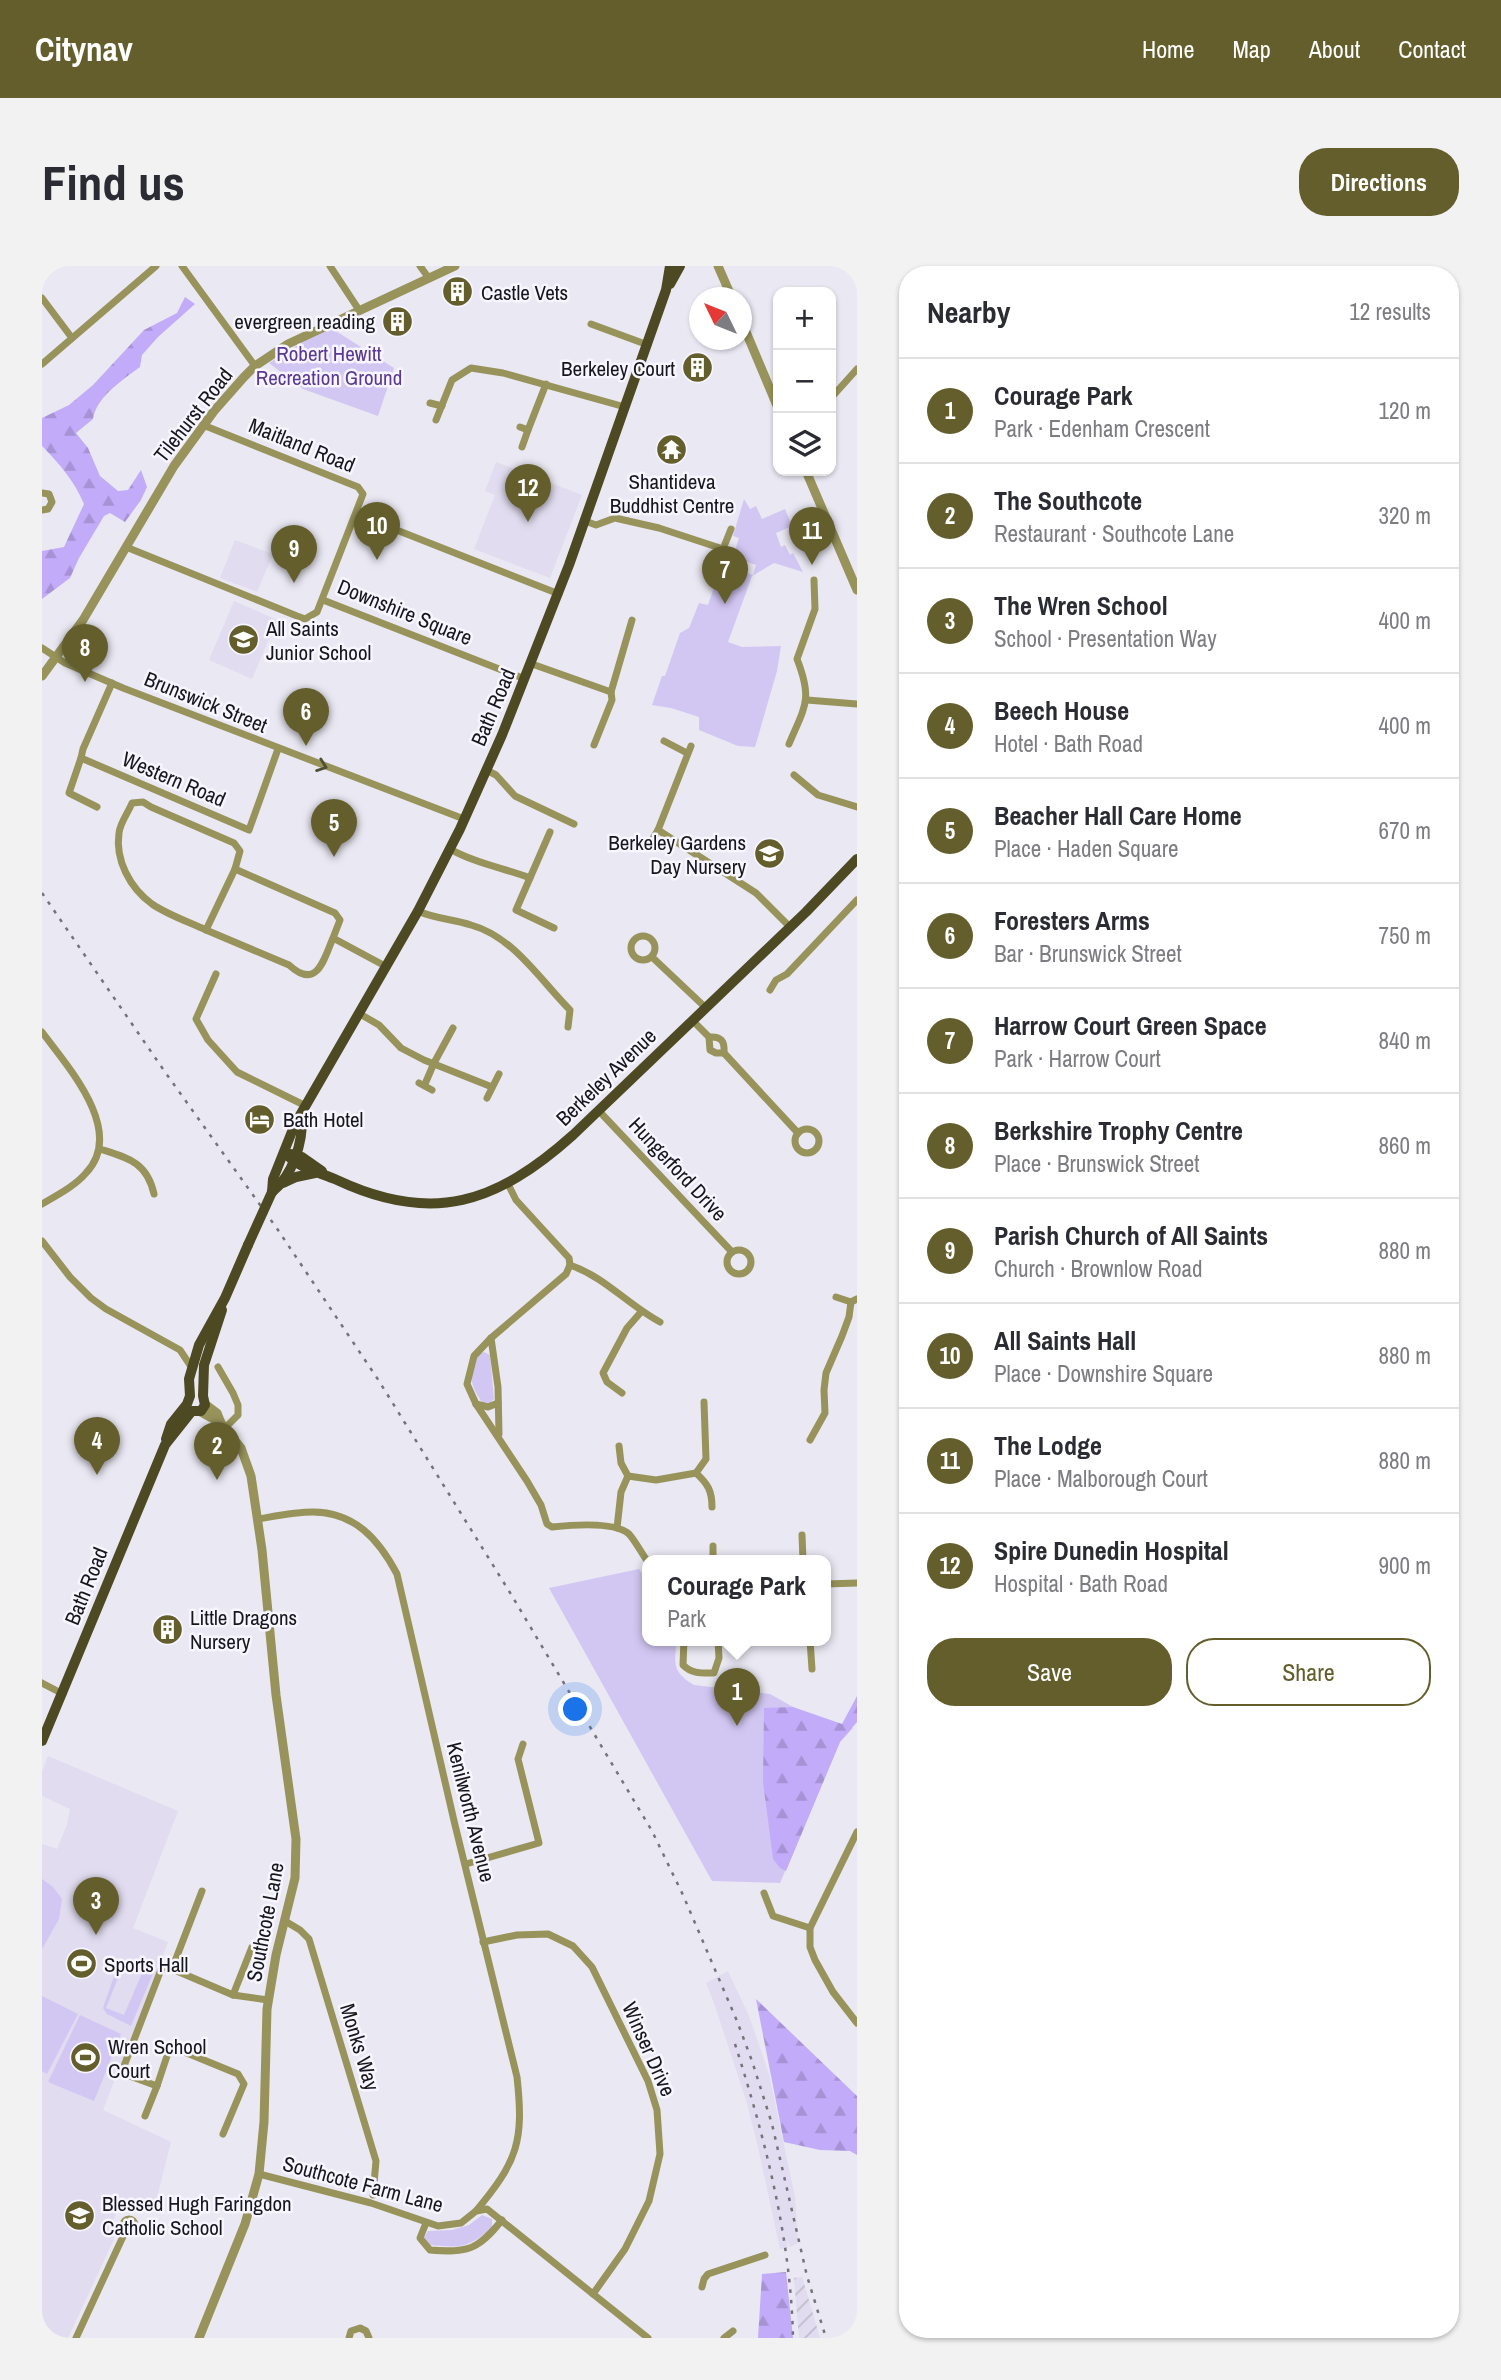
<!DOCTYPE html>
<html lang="en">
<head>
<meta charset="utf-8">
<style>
	body { margin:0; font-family:"Archivo Narrow",sans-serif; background:#f2f2f3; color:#2b2b33 }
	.controls { position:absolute; right:21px; top:21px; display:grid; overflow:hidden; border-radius:14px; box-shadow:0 2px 5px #0004 }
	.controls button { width:63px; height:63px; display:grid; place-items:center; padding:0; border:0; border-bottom:2px solid #e1e1e2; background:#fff; color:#2b2b33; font:35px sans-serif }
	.compass { position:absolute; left:647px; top:21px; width:63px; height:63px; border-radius:50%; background:#fff; box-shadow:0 2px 5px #0004; rotate:313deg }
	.you { position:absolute; left:534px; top:1444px; width:24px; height:24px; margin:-18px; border:5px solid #fff; border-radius:50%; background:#1a73e8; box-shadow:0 0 0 10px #1a73e833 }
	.badge { display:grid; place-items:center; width:46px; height:46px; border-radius:50%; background:#635e2b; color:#fff; font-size:23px; font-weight:700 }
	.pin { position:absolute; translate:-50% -58px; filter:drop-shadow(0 2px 4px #0008) }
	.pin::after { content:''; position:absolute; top:37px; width:24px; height:21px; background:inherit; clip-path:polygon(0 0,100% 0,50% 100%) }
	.popup { position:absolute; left:600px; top:1289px; width:189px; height:91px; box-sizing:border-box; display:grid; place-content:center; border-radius:14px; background:#fff; filter:drop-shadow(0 2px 5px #0005); font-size:23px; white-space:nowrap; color:#7c7c81 }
	.popup b { font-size:26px; color:#2b2b33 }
	.popup::after { content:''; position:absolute; left:50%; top:100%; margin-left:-14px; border:14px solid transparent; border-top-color:#fff }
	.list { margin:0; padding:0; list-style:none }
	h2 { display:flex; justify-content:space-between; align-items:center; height:91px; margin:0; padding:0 28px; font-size:30px }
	h2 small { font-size:23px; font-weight:400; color:#7c7c81 }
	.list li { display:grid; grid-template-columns:46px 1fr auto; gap:21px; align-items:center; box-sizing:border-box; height:105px; padding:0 28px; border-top:2px solid #e1e1e2 }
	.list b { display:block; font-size:26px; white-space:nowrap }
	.list p { margin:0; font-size:23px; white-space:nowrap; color:#7c7c81 }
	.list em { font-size:23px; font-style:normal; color:#7c7c81 }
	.actions { display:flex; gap:14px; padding:21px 28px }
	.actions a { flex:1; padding:16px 0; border:2px solid #635e2b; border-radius:28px; text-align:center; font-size:24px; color:#635e2b }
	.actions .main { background:#635e2b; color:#fff }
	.icon { flex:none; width:38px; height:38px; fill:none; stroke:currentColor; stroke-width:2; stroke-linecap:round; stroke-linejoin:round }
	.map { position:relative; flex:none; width:815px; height:2072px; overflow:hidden; border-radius:28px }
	header { display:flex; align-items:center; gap:42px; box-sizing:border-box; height:98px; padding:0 35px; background:#635e2b; color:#fff }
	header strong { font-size:33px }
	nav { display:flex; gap:38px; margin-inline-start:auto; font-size:24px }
	.intro { display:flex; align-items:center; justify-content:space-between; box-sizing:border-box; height:168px; padding:0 42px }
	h1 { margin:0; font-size:49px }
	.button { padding:18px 32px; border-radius:28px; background:#635e2b; color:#fff; font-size:24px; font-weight:700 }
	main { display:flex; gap:42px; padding:0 42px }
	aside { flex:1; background:#fff; border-radius:28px; box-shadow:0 2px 5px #0004 }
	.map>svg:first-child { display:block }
	.built { fill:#e1dcef }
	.industrial { fill:url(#industrial-furrows) }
	.green { fill:#d2c7f3 }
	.forest { fill:url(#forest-firs) }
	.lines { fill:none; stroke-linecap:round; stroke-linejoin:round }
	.minor { stroke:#97935a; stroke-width:7 }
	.tertiary { stroke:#97935a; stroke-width:9 }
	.primary { stroke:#4d4a23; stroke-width:10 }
	.rail { stroke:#75737a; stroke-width:2.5; stroke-dasharray:3.5 7; stroke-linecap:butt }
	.primary-bridge { stroke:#4d4a23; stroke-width:10 }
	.oneway { stroke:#514e37 }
	.labels { text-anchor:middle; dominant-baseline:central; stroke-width:5; stroke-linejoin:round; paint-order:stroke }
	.poi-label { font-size:21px; fill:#17161a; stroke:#f7f5ff; text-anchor:start }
	.park-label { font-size:21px; fill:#593991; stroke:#f7f5ff }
	.street-label { font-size:21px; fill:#17161a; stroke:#f7f5ff }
</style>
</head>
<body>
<header>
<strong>Citynav</strong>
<nav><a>Home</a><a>Map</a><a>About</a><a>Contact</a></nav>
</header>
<div class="intro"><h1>Find us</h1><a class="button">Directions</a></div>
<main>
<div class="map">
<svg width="815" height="2072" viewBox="0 0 815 2072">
	<defs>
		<pattern id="industrial-furrows" width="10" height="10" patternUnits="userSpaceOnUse" patternTransform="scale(1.75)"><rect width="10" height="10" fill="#e1dcef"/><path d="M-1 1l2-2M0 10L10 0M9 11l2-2" fill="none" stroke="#c0bccc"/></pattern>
		<pattern id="forest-firs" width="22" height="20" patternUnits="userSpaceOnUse" patternTransform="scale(1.75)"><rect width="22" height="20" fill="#c2abf9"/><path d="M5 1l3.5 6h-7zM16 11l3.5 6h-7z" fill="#a692d5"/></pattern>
	</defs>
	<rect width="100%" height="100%" fill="#eae8f3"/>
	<g class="built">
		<polygon points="454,196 540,229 508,312 432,283 453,229 443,225"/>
		<polygon points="193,274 231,288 215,326 178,312"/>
		<polygon points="192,335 235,354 210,413 167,394"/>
		<polygon points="6,1490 136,1545 91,1662 126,1676 61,1844 129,1876 113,1939 99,1933 77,1942 70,1957 72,1973 26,2072 0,2072 0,1578 15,1583 25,1559 28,1543 0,1530 0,1506"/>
		<polygon points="686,1705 707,1750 727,1808 753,1931 756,1977 748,1981 745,1973 746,1982 738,1983 716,1881 704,1834 672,1737 664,1717"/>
	</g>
	<polygon class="industrial" points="760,2011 769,2041 778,2072 757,2072 752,2012"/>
	<g class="green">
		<polygon points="286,60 352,102 336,150 261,123 227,97"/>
		<polygon points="702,233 708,243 714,240 720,253 743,243 750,260 734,267 739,281 743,279 748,289 751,287 761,306 732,297 710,310 686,376 700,381 739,380 735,405 713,481 696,480 657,464 657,451 629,442 610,439 620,410 623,410 638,367 647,362 657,337 666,339 680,299 711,309 714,299 691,291 697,272 691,270"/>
		<path d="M442 1086 448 1089 452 1133 448 1137 441 1138C428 1119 426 1110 435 1088Z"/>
		<path d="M597 1303 606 1316V1374H635C632 1398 630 1406 652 1419L728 1428 751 1441 779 1453 811 1462 798 1476 738 1617 670 1615 507 1322Z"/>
		<polygon points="0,1613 11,1621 20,1633 17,1653 0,1683"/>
		<polygon points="78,1693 82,1695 82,1697 64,1742 82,1749 101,1705 95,1702 99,1698 110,1702 112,1705 89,1760 65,1748 61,1742"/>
		<polygon points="0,1730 36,1748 5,1808 0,1805"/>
		<polygon points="38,1749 79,1768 52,1835 6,1816"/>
		<path d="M440 1949 450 1953V1962C425 1982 420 1982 388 1979L382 1971 386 1965 410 1964 427 1959Z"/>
	</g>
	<g class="forest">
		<path d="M143 31 153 38 116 71 100 89 98 101C82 113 54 131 51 153L34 167 46 182 58 210 76 225 86 224 99 204 105 221 99 234 83 256 68 247 62 250 37 292 28 312 0 333V285L22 281 42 238C33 216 17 197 0 180V152L27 139 51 119 102 64 135 47Z"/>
		<polygon points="815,1430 815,1456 798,1476 744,1605 738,1602 731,1593 721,1516 722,1442 751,1441 800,1458"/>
		<polygon points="714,1733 815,1830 815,1889 808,1885 778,1884 742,1876"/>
		<polygon points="744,2006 751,2072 716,2072 720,2008"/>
	</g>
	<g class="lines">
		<g class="minor">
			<polyline points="140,0 213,100"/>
			<polyline points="288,0 317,44"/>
			<polyline points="378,0 386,11"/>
			<polyline points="0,32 30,72"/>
			<polyline points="549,58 606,79"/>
			<polyline points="0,98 114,0"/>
			<polyline points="789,132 815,103"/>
			<polyline points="388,137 400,140"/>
			<polyline points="394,154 410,114 429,102 461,107 583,141"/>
			<polyline points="478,161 486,164 504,118"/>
			<polyline points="480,181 486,164"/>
			<polyline points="0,227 7,228 10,236 6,243 0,244"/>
			<polyline points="314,248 517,328"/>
			<polyline points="543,255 554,259 573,252 617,262 681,283 689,263"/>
			<polyline points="84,281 255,350 263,353 275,346 321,228 316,221 161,159"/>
			<polyline points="281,334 483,413"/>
			<polyline points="0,382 23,397 81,422 422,553"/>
			<polyline points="490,398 569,426"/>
			<polyline points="70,417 41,483 39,492 207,564 236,483"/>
			<polyline points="765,434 815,438"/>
			<polyline points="622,475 645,487"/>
			<path d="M747 478C763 440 771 434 755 393L773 343 772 314"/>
			<polyline points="552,479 570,434 569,426 590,354"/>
			<polyline points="39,492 27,527 55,541"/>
			<polyline points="444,504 454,509 473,530 532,558"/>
			<polyline points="752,509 776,529 815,541"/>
			<polyline points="616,564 714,627 748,661"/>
			<polyline points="508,566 474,644 512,662"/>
			<polyline points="610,574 616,564 649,480"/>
			<path d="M408 583C432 597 462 602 488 612"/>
			<path d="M376 645C393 653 412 653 429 659 472 671 498 714 528 744L526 761"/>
			<path d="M164 664C147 656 126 649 110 638 88 622 73 594 77 567 78 557 86 547 90 537L101 536 109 541 192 577 198 585 193 603"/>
			<circle cx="601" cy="682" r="12"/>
			<path d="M291 672 298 654 293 647 193 603 164 664 247 699C275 725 282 693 291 672L345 701"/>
			<polyline points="610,691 664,742"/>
			<polyline points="174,708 154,753 166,774 195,806 264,840"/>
			<polyline points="728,724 734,714 745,708 815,634"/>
			<polyline points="318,748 337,759 359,782 382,794 450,821"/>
			<polyline points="651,755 667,771 668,784 674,787 682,787 756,867"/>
			<path d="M0 766C26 801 84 865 44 907 33 920 15 929 0 938"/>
			<path d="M667 771C679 770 683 775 682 787"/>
			<polyline points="377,817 390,824"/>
			<polyline points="383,818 392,797 411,762"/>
			<polyline points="445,832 457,808"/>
			<polyline points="557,845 690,986"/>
			<circle cx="765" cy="875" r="12"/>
			<path d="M58 883C86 892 105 896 112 928"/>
			<path d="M466 918 474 934 527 992 528 999C563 1011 586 1039 618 1056"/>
			<polyline points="0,975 28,1011 49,1032 64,1043 138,1084 150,1102"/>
			<circle cx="697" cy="996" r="12"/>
			<path d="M528 999 524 1008 449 1072 432 1090 425 1118 434 1138 485 1215 499 1239 505 1258 510 1261C529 1259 572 1255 587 1268 594 1276 600 1288 606 1296"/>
			<polyline points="794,1031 809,1036"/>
			<polyline points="449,1072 456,1121 457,1168"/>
			<polyline points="176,1101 191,1127 196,1139 196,1149 183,1162"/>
			<polyline points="580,1127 565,1116 561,1107 585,1062 599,1046"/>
			<polyline points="434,1138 446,1141 456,1137"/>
			<polyline points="768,1174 783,1147 782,1124 784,1107 800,1070 807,1051 809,1036 815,1033"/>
			<polyline points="577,1180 579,1197 586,1210"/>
			<path d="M654 1207C666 1218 670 1225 670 1241"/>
			<path d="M216 1253C234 1250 253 1246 271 1246 313 1246 337 1274 355 1308L413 1559 475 1811C482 1875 476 1895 434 1945"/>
			<polyline points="575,1262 579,1226 586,1210 614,1214 654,1207 664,1193 662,1136"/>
			<polyline points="760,1269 761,1294"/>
			<polyline points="671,1280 671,1294"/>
			<polyline points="784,1318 815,1317"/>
			<path d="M642 1374 641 1399C650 1408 659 1407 672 1407L677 1392 676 1374"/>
			<polyline points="768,1374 770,1403"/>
			<polyline points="0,1417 21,1428"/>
			<polyline points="815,1566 768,1662 768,1681 773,1694 791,1726 815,1757"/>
			<polyline points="424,1598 497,1577 476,1493 481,1478"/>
			<polyline points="722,1627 731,1650 768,1662"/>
			<polyline points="243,1655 258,1664 267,1673 334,1895 331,1929"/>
			<polyline points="441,1676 475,1669 506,1668 531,1680 550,1701 606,1815 615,1844 618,1888 607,1935 583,1983 551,2028"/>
			<polyline points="130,1703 160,1625"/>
			<polyline points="191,1729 210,1681"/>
			<polyline points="103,1850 115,1820"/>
			<polyline points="181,1868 202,1818 196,1808 135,1783 126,1787 115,1820 85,1809 82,1800 120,1701 130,1703 191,1729 226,1734"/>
			<polyline points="217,1908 329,1937 396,1960 419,1957 434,1945 445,1943 606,2072"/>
			<circle cx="87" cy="1959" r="6"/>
			<path d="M384 1957 378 1972 388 1984C426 1987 436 1984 460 1954"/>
			<polyline points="660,2021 662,2013 666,2008 723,1989"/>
			<polyline points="34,2072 84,1964"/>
			<polyline points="307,2072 309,2065 318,2062 324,2065 327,2072"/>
			<polyline points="682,2072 691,2065"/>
		</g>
		<g class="tertiary">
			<polyline points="676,0 690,32"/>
			<polyline points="699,54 736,142"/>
			<polyline points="764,205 815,324"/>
			<polyline points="0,410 41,354 132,200 172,145 202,111 213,100 246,78 413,0"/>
			<polyline points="157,1145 179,1157"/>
			<polyline points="157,2072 203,1958 217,1908 222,1856 225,1743 234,1689 253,1612 254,1573 234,1429 220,1284 209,1210 199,1182 179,1157 175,1147 163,1138"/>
		</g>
		<g class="primary">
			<polyline points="628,18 638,0"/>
			<path d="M243 887C257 902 276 906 295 914 391 959 455 937 531 869L764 646 815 593"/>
			<polyline points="249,888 260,891 280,905"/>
			<polyline points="241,917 254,911 273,907"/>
			<polyline points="230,926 231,913 253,858 376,645 418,563 460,469 527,299 624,24 628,0"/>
			<path d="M230 926C251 909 261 877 260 850"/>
			<polyline points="150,1145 159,1145 163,1139 161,1130 162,1099 180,1044"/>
			<polyline points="124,1173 129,1158 145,1138 148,1130 147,1113 157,1079 183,1032 206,979"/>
			<polyline points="0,1475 123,1179 150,1145"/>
		</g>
		<g class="rail">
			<polyline points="0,627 123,806 236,964 337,1115 467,1325 610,1565 641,1629 695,1755 710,1795 730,1858 765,2010 784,2072"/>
			<path d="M693 1778C723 1872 749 1973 751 2072"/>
		</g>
		<polyline class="primary-bridge" points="206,979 230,926"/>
	</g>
	<defs><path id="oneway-chevron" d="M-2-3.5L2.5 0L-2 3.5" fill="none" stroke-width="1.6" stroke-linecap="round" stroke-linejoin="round" transform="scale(1.75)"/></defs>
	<use class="oneway" href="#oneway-chevron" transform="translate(280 500) rotate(20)"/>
	<defs>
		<symbol id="building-disc" viewBox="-11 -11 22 22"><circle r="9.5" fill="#635e2b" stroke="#f7f5ff"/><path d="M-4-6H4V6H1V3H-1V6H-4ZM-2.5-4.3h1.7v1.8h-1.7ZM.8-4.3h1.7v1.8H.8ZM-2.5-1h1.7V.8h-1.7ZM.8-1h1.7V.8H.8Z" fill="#fff"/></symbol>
		<symbol id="temple-disc" viewBox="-11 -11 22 22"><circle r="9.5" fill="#635e2b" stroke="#f7f5ff"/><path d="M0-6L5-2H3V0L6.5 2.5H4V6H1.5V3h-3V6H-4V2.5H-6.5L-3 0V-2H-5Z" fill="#fff"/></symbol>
		<symbol id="school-disc" viewBox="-11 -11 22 22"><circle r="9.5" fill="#635e2b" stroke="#f7f5ff"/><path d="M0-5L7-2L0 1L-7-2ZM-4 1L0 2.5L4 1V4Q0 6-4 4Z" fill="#fff"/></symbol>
		<symbol id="hotel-disc" viewBox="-11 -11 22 22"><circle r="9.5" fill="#635e2b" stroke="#f7f5ff"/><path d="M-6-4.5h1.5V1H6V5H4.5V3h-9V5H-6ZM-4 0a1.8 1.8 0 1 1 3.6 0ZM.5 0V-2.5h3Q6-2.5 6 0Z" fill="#fff"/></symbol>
		<symbol id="stadium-disc" viewBox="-11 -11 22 22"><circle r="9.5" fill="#635e2b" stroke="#f7f5ff"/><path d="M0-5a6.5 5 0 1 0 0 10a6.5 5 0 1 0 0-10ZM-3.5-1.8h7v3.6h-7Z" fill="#fff"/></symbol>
	</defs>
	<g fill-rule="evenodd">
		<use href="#building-disc" x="398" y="8" width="35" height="35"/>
		<use href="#building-disc" x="338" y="38" width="35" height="35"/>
		<use href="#building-disc" x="638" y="84" width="35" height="35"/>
		<use href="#temple-disc" x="612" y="166" width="35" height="35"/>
		<use href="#school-disc" x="184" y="356" width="35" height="35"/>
		<use href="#school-disc" x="710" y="570" width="35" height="35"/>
		<use href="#hotel-disc" x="200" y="836" width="35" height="35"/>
		<use href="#building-disc" x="108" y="1346" width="35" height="35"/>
		<use href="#stadium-disc" x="22" y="1680" width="35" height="35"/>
		<use href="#stadium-disc" x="26" y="1774" width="35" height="35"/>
		<use href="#school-disc" x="20" y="1932" width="35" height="35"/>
	</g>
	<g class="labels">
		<g class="poi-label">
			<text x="439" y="26">Castle Vets</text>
			<text x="333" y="55" text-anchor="end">evergreen reading</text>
			<text x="633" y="102" text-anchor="end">Berkeley Court</text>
			<text x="630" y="215" text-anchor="middle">Shantideva<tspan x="630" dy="24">Buddhist Centre</tspan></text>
			<text x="224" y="362">All Saints<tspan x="224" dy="24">Junior School</tspan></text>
			<text x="704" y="576" text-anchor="end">Berkeley Gardens<tspan x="704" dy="24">Day Nursery</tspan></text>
			<text x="241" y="853">Bath Hotel</text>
			<text x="148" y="1351">Little Dragons<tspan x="148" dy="24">Nursery</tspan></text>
			<text x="62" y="1698">Sports Hall</text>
			<text x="66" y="1780">Wren School<tspan x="66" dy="24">Court</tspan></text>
			<text x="60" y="1937">Blessed Hugh Faringdon<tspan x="60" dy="24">Catholic School</tspan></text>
		</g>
		<g class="park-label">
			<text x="287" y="87">Robert Hewitt<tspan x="287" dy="24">Recreation Ground</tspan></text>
		</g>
		<g class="street-label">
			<text transform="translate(151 149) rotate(-52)">Tilehurst Road</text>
			<text transform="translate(260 179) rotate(22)">Maitland Road</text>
			<text transform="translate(363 346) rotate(22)">Downshire Square</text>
			<text transform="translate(164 436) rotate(22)">Brunswick Street</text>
			<text transform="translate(451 441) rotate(-67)">Bath Road</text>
			<text transform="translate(132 513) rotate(23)">Western Road</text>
			<text transform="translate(564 811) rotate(-44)">Berkeley Avenue</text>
			<text transform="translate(636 903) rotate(47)">Hungerford Drive</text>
			<text transform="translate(44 1320) rotate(-68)">Bath Road</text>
			<text transform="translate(429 1546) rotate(76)">Kenilworth Avenue</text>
			<text transform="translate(223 1656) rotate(-79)">Southcote Lane</text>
			<text transform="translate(318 1781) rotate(73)">Monks Way</text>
			<text transform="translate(607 1783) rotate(66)">Winser Drive</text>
			<text transform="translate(321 1918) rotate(15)">Southcote Farm Lane</text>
		</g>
	</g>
</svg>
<div class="controls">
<button>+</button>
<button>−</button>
<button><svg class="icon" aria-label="layers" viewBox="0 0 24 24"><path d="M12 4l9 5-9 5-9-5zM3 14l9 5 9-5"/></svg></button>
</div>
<svg class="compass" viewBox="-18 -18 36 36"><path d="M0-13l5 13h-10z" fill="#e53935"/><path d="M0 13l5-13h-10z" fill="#7c7c81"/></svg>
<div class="you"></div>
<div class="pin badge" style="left:695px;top:1460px">1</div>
<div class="popup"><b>Courage Park</b>Park</div>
<div class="pin badge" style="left:175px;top:1214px">2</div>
<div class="pin badge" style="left:54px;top:1669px">3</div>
<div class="pin badge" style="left:55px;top:1209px">4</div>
<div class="pin badge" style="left:292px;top:591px">5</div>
<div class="pin badge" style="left:264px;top:480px">6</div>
<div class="pin badge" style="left:683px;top:338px">7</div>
<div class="pin badge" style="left:43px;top:416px">8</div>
<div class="pin badge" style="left:252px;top:317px">9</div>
<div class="pin badge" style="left:335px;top:294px">10</div>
<div class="pin badge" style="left:770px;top:299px">11</div>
<div class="pin badge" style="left:486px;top:256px">12</div>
</div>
<aside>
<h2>Nearby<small>12 results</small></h2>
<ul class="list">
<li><span class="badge">1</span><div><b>Courage Park</b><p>Park · Edenham Crescent</p></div><em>120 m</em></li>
<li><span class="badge">2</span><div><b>The Southcote</b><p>Restaurant · Southcote Lane</p></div><em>320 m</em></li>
<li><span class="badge">3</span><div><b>The Wren School</b><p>School · Presentation Way</p></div><em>400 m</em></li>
<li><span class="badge">4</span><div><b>Beech House</b><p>Hotel · Bath Road</p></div><em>400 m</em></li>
<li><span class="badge">5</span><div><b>Beacher Hall Care Home</b><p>Place · Haden Square</p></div><em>670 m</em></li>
<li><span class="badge">6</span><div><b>Foresters Arms</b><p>Bar · Brunswick Street</p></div><em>750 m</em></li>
<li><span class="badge">7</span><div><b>Harrow Court Green Space</b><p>Park · Harrow Court</p></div><em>840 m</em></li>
<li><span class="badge">8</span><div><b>Berkshire Trophy Centre</b><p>Place · Brunswick Street</p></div><em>860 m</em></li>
<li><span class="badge">9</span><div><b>Parish Church of All Saints</b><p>Church · Brownlow Road</p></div><em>880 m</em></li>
<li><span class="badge">10</span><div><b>All Saints Hall</b><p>Place · Downshire Square</p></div><em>880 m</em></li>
<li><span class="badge">11</span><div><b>The Lodge</b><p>Place · Malborough Court</p></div><em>880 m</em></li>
<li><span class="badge">12</span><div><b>Spire Dunedin Hospital</b><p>Hospital · Bath Road</p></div><em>900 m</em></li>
</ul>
<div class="actions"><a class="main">Save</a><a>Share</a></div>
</aside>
</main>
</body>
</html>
